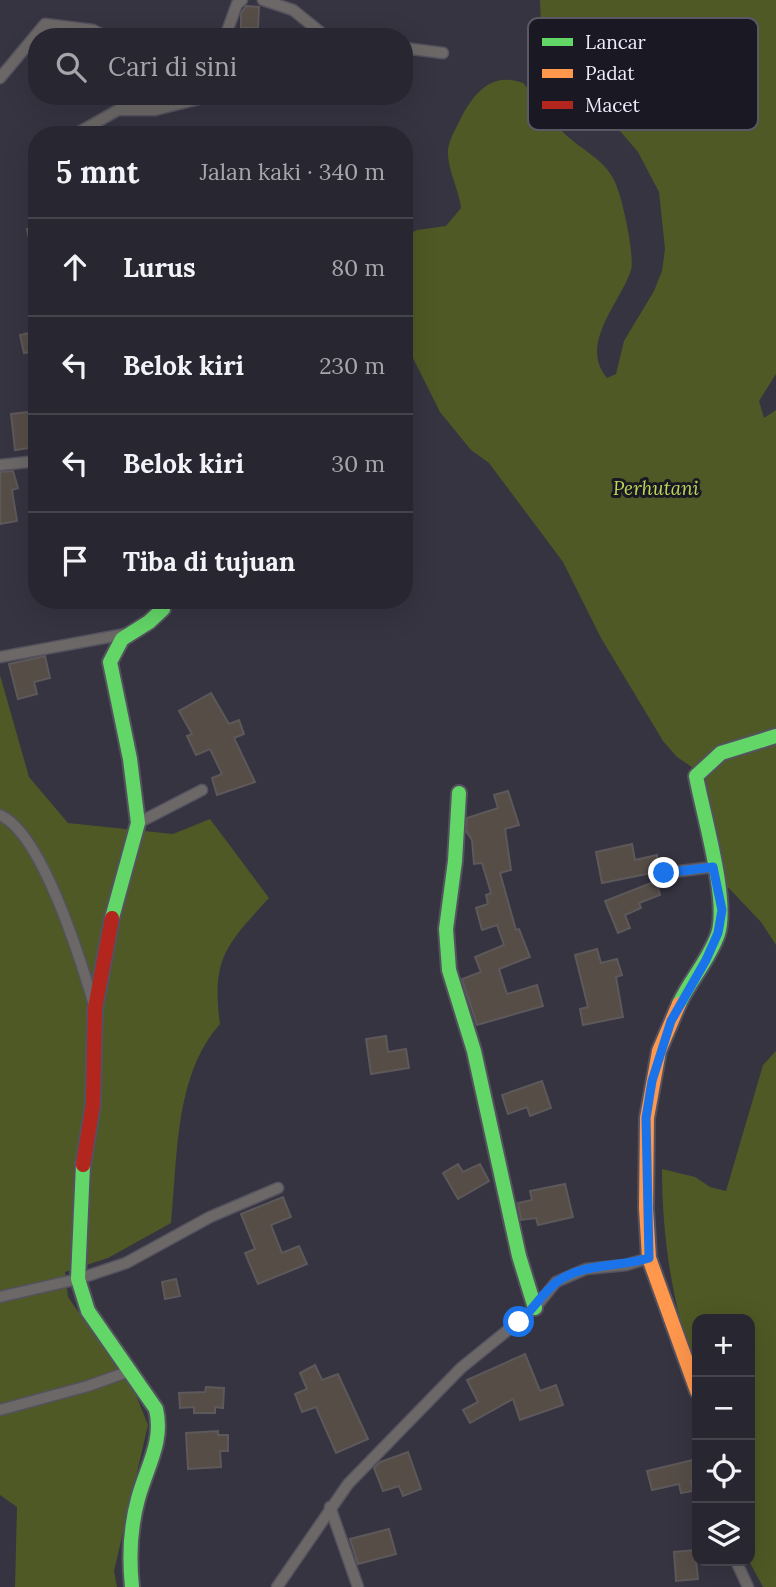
<!DOCTYPE html>
<html lang="id">
<head>
<meta charset="utf-8">
<style>
	body { margin:0; font-family:Lora,serif; background:#302f39; color:#f1f3f6 }
	.controls { position:absolute; right:21px; bottom:21px; display:grid; overflow:hidden; border-radius:14px; box-shadow:0 7px 28px #0002 }
	.controls button { width:63px; height:63px; display:grid; place-items:center; padding:0; border:0; border-bottom:2px solid #44444d; background:#282731; color:#f1f3f6; font:35px sans-serif }
	.stop { position:absolute; width:21px; height:21px; margin:-16px; border:5px solid #1a73e8; border-radius:50%; background:#fff }
	.stop.end { background:#1a73e8; border-color:#fff; box-shadow:0 2px 7px #0008 }
	.list { margin:0; padding:0; list-style:none }
	h2 { display:flex; justify-content:space-between; align-items:center; height:91px; margin:0; padding:0 28px; font-size:30px }
	h2 small { font-size:23px; font-weight:400; color:#a5a5ab }
	.list li { display:grid; grid-template-columns:46px 1fr auto; gap:21px; align-items:center; box-sizing:border-box; height:98px; padding:0 28px; border-top:2px solid #44444d }
	.list b { display:block; font-size:26px; white-space:nowrap }
	.list em { font-size:23px; font-style:normal; color:#a5a5ab }
	.icon { flex:none; width:38px; height:38px; fill:none; stroke:currentColor; stroke-width:2; stroke-linecap:round; stroke-linejoin:round }
	.map { position:relative; flex:none; width:776px; height:1587px; overflow:hidden }
	.search { position:absolute; background:#282731; box-shadow:0 7px 28px #0002; left:28px; top:28px; width:385px; height:77px; display:flex; align-items:center; gap:18px; box-sizing:border-box; padding:0 24px; border-radius:28px; color:#a5a5ab; font-size:26px }
	.panel { position:absolute; background:#282731; box-shadow:0 7px 28px #0002; left:28px; top:126px; width:385px; height:483px; border-radius:28px }
	.map>svg:first-child { display:block }
	.green { fill:#4e5925 }
	.building { fill:#564d47; stroke:#5d585a; stroke-width:2 }
	.lines { fill:none; stroke-linecap:round; stroke-linejoin:round }
	.street-casing { stroke:#54525e; stroke-width:13 }
	.fast-casing { stroke:#54525e; stroke-width:18 }
	.slow-casing { stroke:#54525e; stroke-width:18 }
	.jam-casing { stroke:#54525e; stroke-width:18 }
	.street { stroke:#6c6868; stroke-width:10 }
	.fast { stroke:#63d668; stroke-width:14 }
	.slow { stroke:#ff974d; stroke-width:14 }
	.jam { stroke:#b3261e; stroke-width:14 }
	.route { stroke:#1a73e8; stroke-width:9 }
	.labels { text-anchor:middle; dominant-baseline:central; stroke-width:6; stroke-linejoin:round; paint-order:stroke }
	.park-label { font-size:19px; font-style:italic; fill:#bcd656; stroke:#1a1823 }
	.key { fill:#1a1823; stroke:#5a5864; stroke-width:2 }
	.key-label { font-size:19px; fill:#eeecfc }
</style>
</head>
<body>
<div class="map">
<svg width="776" height="1587" viewBox="0 0 776 1587">
	<rect width="100%" height="100%" fill="#363441"/>
	<g class="green">
		<path d="M540 0H776V374L759 401 764 418 776 410V945L761 922 722 881 702 774 677 757 663 741 601 638 563 562 489 463 471 450 440 412 404 340V237L417 230 446 226 461 208C459 190 449 173 448 155 447 144 453 134 458 124 471 97 489 70 523 83 538 98 549 118 564 133 580 149 604 159 614 180 622 195 635 255 631 270 621 302 578 344 607 378L616 374 624 341 654 291 662 271 665 249 659 192 638 152 548 47 541 26Z"/>
		<path d="M0 675 29 777 68 823 173 834 210 819 269 898C227 944 211 958 220 1024 174 1076 178 1157 171 1223L108 1258 65 1272 68 1297 136 1395 148 1425 114 1571 117 1587H15L17 1507 0 1495Z"/>
		<path d="M776 1051V1587H763L749 1561 750 1319H697V1375C673 1308 662 1240 662 1169L695 1177 710 1187 726 1191 763 1065Z"/>
	</g>
	<g class="building">
		<polygon points="246,6 259,7 258,28 241,28 241,14"/>
		<polygon points="37,227 37,256 33,256 27,229"/>
		<polygon points="37,331 37,351 24,353 20,335"/>
		<polygon points="37,411 37,447 15,450 11,414"/>
		<polygon points="13,471 18,488 12,490 17,521 0,524 0,472"/>
		<polygon points="45,656 50,678 34,682 37,694 18,699 9,664"/>
		<polygon points="211,693 229,724 239,720 244,734 234,738 255,782 217,795 212,778 222,774 210,749 196,755 187,736 192,734 179,711"/>
		<polygon points="508,791 519,825 505,829 511,870 500,873 516,930 519,929 530,957 499,969 507,994 537,985 543,1006 477,1025 462,979 481,972 475,957 504,945 497,925 482,930 476,908 488,904 486,895 491,893 482,863 474,864 472,840 466,831 467,818 498,808 494,795"/>
		<polygon points="632,844 635,860 657,855 657,872 602,883 596,852"/>
		<polygon points="656,881 660,895 639,903 641,908 625,915 630,928 618,933 605,901"/>
		<polygon points="597,949 601,963 617,959 622,975 616,977 623,1017 583,1025 580,1009 588,1007 575,955"/>
		<polygon points="386,1036 388,1052 406,1049 409,1068 371,1074 366,1039"/>
		<polygon points="542,1081 551,1108 530,1116 527,1107 508,1114 502,1095"/>
		<polygon points="458,1164 463,1172 480,1164 489,1181 458,1199 443,1173"/>
		<polygon points="565,1184 573,1217 538,1225 536,1218 521,1220 518,1203 532,1200 530,1191"/>
		<polygon points="283,1197 291,1217 271,1225 282,1253 299,1246 307,1264 258,1284 245,1253 255,1249 241,1214"/>
		<polygon points="176,1279 180,1296 165,1299 162,1282"/>
		<polygon points="525,1354 540,1391 556,1385 563,1405 520,1420 513,1399 470,1423 463,1410 478,1402 467,1380"/>
		<polygon points="315,1365 322,1380 338,1374 368,1439 336,1453 316,1407 302,1412 295,1394 307,1389 300,1373"/>
		<polygon points="206,1387 224,1388 223,1408 215,1407 215,1413 194,1413 194,1407 180,1408 179,1393 205,1392"/>
		<polygon points="218,1431 218,1435 228,1435 228,1451 220,1451 221,1467 188,1469 186,1433"/>
		<polygon points="408,1452 421,1489 403,1496 399,1486 383,1491 374,1468 380,1462"/>
		<polygon points="693,1460 697,1480 691,1481 693,1491 681,1493 679,1484 652,1490 647,1471"/>
		<polygon points="389,1529 396,1554 358,1564 350,1539"/>
		<polygon points="695,1550 698,1579 676,1581 674,1552"/>
	</g>
	<g class="lines">
		<defs>
			<g id="street">
				<polyline points="263,0 293,10 324,35 334,37"/>
				<polyline points="225,37 237,4 242,0"/>
				<polyline points="404,48 443,53"/>
				<polyline points="0,78 45,24 93,30 107,37"/>
				<polyline points="155,96 155,110"/>
				<polyline points="74,135 118,110 155,110 211,96"/>
				<polyline points="0,465 37,461"/>
				<polyline points="0,657 125,634"/>
				<path d="M0 815C42 833 81 961 94 1005"/>
				<polyline points="138,823 202,790"/>
				<polyline points="664,873 713,867"/>
				<polyline points="0,1297 78,1279 126,1263 210,1217 278,1188"/>
				<polyline points="0,1410 88,1386 130,1371"/>
				<polyline points="330,1507 358,1587"/>
				<polyline points="736,1561 748,1587"/>
				<polyline points="277,1587 348,1484 461,1368 535,1308 556,1282 586,1269 626,1265 649,1258"/>
			</g>
			<g id="fast">
				<polyline points="459,793 455,861 446,929 449,970 474,1051 519,1256 535,1308"/>
				<polyline points="112,918 138,823 130,759 110,662 122,639 149,622 163,609 162,600"/>
				<path d="M679 1004C690 980 709 960 718 934 729 900 703 814 696 776L721 753 776 736"/>
				<path d="M83 1165 78 1279 88 1311 156 1409C164 1442 146 1468 138 1499 130 1528 129 1558 132 1587"/>
			</g>
			<polyline id="slow" points="679,1004 659,1051 647,1118 646,1208 649,1258 697,1391"/>
			<polyline id="jam" points="83,1165 93,1104 95,1008 112,918"/>
		</defs>
		<use href="#street" class="street-casing"/>
		<use href="#fast" class="fast-casing"/>
		<use href="#slow" class="slow-casing"/>
		<use href="#jam" class="jam-casing"/>
		<use href="#street" class="street"/>
		<use href="#fast" class="fast"/>
		<use href="#slow" class="slow"/>
		<use href="#jam" class="jam"/>
	</g>
	<g class="lines">
		<path class="route" d="M519 1322C533 1310 543 1292 558 1281 584 1263 620 1267 649 1258L646 1118 652 1081 671 1021 706 960 718 933 722 910 713 867 664 873"/>
	</g>
	<g class="labels">
		<g class="park-label">
			<text x="656" y="488">Perhutani</text>
		</g>
	</g>
	<rect x="528" y="18" width="230" height="112" rx="10" class="key"/>
	<rect x="542" y="38" width="31" height="8" fill="#63d668"/>
	<rect x="542" y="69" width="31" height="9" fill="#ff974d"/>
	<rect x="542" y="101" width="31" height="8" fill="#b3261e"/>
	<g class="key-label">
		<text x="585" y="49">Lancar</text>
		<text x="585" y="80">Padat</text>
		<text x="585" y="112">Macet</text>
	</g>
</svg>
<div class="controls">
<button>+</button>
<button>−</button>
<button><svg class="icon" aria-label="locate" viewBox="0 0 24 24"><circle cx="12" cy="12" r="6"/><path d="M12 2v4M12 18v4M2 12h4M18 12h4"/></svg></button>
<button><svg class="icon" aria-label="layers" viewBox="0 0 24 24"><path d="M12 4l9 5-9 5-9-5zM3 14l9 5 9-5"/></svg></button>
</div>
<div class="stop" style="left:519px;top:1322px"></div>
<div class="stop end" style="left:664px;top:873px"></div>
<div class="search"><svg class="icon" aria-label="search" viewBox="0 0 24 24"><circle cx="10" cy="10" r="6"/><path d="M15 15l6 6"/></svg>Cari di sini</div>
<section class="panel">
<h2>5 mnt<small>Jalan kaki · 340 m</small></h2>
<ul class="list">
<li><svg class="icon" aria-label="ahead" viewBox="0 0 24 24"><path d="M12 20V5M6 11l6-6 6 6"/></svg><div><b>Lurus</b></div><em>80 m</em></li>
<li><svg class="icon" aria-label="left" viewBox="0 0 24 24"><path d="M17 20v-9H6M10 6l-5 5 5 5"/></svg><div><b>Belok kiri</b></div><em>230 m</em></li>
<li><svg class="icon" aria-label="left" viewBox="0 0 24 24"><path d="M17 20v-9H6M10 6l-5 5 5 5"/></svg><div><b>Belok kiri</b></div><em>30 m</em></li>
<li><svg class="icon" aria-label="arrive" viewBox="0 0 24 24"><path d="M6 21V4h12l-3 4 3 4H6"/></svg><div><b>Tiba di tujuan</b></div></li>
</ul>
</section>
</div>
</body>
</html>
